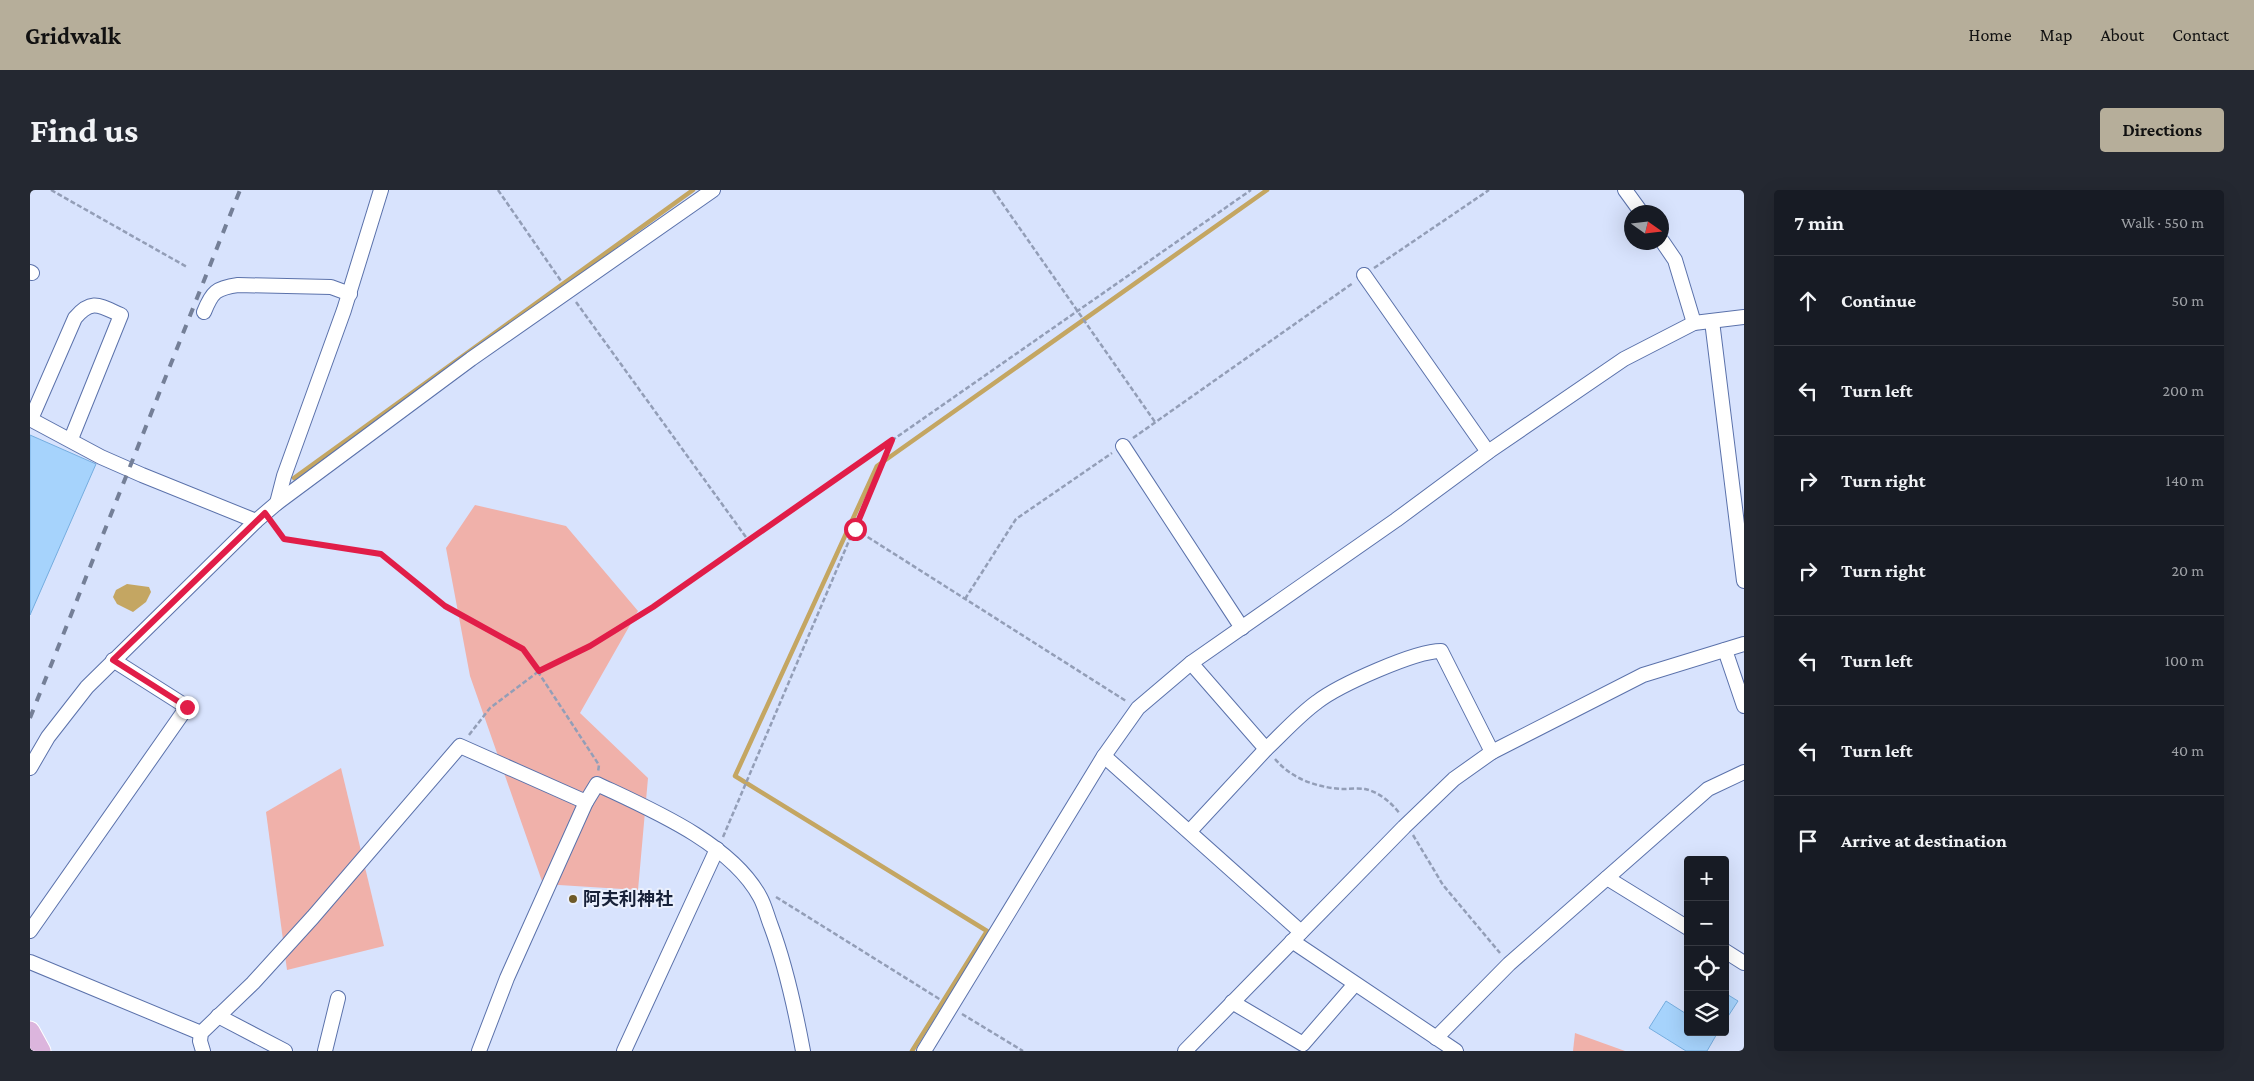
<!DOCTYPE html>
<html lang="en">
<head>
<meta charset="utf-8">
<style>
	body { margin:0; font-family:"Crimson Pro","Noto Sans JP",serif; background:#242831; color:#f1f3f6 }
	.controls { position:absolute; right:15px; bottom:15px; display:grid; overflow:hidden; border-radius:5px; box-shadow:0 5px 20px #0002 }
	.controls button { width:45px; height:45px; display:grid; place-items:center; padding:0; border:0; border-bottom:1px solid #363941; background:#171b24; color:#f1f3f6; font:25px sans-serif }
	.compass { position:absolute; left:1594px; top:15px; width:45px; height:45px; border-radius:50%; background:#171b24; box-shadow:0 5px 20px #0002; rotate:104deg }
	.stop { position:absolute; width:15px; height:15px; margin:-11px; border:4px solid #e11d48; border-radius:50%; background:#fff }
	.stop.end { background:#e11d48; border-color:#fff; box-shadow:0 1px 5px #0008 }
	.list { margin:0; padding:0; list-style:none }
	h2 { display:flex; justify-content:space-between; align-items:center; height:65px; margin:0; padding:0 20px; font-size:21px }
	h2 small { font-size:16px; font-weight:400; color:#9ea1a6 }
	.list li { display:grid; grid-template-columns:32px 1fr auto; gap:15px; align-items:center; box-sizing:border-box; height:90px; padding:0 20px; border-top:1px solid #363941 }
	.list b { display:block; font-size:19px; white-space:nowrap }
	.list em { font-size:16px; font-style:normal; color:#9ea1a6 }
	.icon { flex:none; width:28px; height:28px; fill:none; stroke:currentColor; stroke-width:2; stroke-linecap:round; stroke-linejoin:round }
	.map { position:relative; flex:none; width:1714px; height:861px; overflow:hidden; border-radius:5px }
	header { display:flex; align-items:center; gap:30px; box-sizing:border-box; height:70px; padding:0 25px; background:#b6ae9a; color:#111 }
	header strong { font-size:24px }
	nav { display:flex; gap:28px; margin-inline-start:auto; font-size:18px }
	.intro { display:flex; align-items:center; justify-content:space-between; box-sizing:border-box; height:120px; padding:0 30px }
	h1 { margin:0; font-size:35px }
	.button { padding:12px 22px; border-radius:5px; background:#b6ae9a; color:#111; font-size:18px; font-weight:700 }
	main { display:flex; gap:30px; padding:0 30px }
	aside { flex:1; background:#171b24; border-radius:5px; box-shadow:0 5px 20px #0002 }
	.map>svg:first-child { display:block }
	.green { fill:#f0b1aa }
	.water { fill:#c4a662 }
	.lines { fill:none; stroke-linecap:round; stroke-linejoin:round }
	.stream { stroke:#c4a662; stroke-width:4.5 }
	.building { fill:#a6d3fc; stroke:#75addf }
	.minor-casing { stroke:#5b72ab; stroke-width:16 }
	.major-casing { stroke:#fff; stroke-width:21 }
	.path { stroke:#939eb7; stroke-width:2.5; stroke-dasharray:5 2.5; stroke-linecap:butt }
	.minor { stroke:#fff; stroke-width:14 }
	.major { stroke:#dcb5dd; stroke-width:19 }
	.rail { stroke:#747f97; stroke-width:4; stroke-dasharray:9 9; stroke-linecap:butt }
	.route { stroke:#e11d48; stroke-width:6 }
	.poi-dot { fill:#6e5a29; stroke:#eaf0fd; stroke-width:2 }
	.labels { text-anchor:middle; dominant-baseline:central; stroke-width:4; stroke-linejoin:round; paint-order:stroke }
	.poi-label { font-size:18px; font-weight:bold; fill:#182239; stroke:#eaf0fd; text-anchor:start }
</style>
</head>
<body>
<header>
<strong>Gridwalk</strong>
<nav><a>Home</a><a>Map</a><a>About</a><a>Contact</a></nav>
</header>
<div class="intro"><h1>Find us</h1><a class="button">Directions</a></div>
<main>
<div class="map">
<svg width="1714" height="861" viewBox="0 0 1714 861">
	<rect width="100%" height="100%" fill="#d8e3fd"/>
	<g class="green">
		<polygon points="445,315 536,336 608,421 550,523 618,588 608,700 513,694 440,486 416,358"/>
		<polygon points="311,578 354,756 257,780 236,622"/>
		<polygon points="1545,843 1595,861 1543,861"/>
	</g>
	<polygon class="water" points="97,394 119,397 121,402 116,412 103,422 87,414 83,407 86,400"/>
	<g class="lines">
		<g class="stream">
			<polyline points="264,288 663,0"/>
			<polyline points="882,861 957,741 705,586 847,276 1237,0"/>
		</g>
	</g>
	<g class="building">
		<polygon points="0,245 66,274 0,425"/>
		<polygon points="1695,803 1708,811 1695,831"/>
		<polygon points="1636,811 1658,825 1658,842 1688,842 1677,861 1656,861 1619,838"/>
	</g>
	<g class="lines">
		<defs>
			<g id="minor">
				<polyline points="1595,0 1611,22"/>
				<polyline points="1632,51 1645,70 1664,133"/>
				<polyline points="0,82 2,83"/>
				<polyline points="1334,85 1458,262"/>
				<path d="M174 122C182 102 186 98 208 95L301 97 320 104"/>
				<polyline points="1682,131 1714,391"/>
				<polyline points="0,229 71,267 112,285 226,331"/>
				<path d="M1 229 45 128C62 108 70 116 91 125L41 249"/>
				<polyline points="1093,256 1212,438"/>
				<polyline points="247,313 254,286 314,120 351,0"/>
				<polyline points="1695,460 1714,516"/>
				<path d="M1161 473 1236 559C1253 543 1269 525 1287 512 1309 495 1385 461 1411 461L1462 562"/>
				<polyline points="1074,566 1271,742"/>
				<polyline points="0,578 18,547 57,497 226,331 247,313 441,169 683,0"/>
				<polyline points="1160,641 1236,559"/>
				<polyline points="1577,688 1658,738"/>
				<polyline points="0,741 157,517 83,470"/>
				<polyline points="1262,751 1426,861"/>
				<polyline points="1695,761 1714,773"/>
				<polyline points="0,772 171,843"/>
				<polyline points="1202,812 1273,854 1325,794"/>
				<polyline points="188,826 255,861"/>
				<polyline points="1406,848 1479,774 1678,599 1714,582"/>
				<polyline points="173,861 170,851 171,843 223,793 283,727 430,556 556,612"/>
				<polyline points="295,861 308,808"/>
				<path d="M449 861 477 788 556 612 567 594C620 619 701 653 730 707 735 716 737 726 741 736 756 776 765 818 773 861"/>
				<polyline points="594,861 687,659"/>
				<polyline points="894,861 1074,566 1108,518 1161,473 1366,330 1458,262 1594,169 1664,133 1714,127"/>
				<polyline points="1155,861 1374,637 1424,589 1462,562 1613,485 1714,454"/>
			</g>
			<polyline id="major" points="0,841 11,861"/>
		</defs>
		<use href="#minor" class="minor-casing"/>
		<use href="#major" class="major-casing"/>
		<g class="path">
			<polyline points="21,0 157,77"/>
			<polyline points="468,0 531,91"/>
			<polyline points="963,0 1125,232"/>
			<polyline points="1344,78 1459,0"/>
			<polyline points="546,112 718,350"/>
			<polyline points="1103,248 1323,93"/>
			<polyline points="243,334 254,349 351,364 415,416 493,459 569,575 568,582"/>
			<polyline points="825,339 1096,511"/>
			<polyline points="935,409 986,329 1082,263"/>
			<polyline points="439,545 460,518 509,481 561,456 623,417 1221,0"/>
			<path d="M1245 569C1262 589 1286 597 1311 599 1319 599 1328 598 1335 599 1349 602 1362 613 1370 624"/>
			<polyline points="1383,645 1413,695 1470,763"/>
			<polyline points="693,647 861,252"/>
			<polyline points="746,707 911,810"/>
			<polyline points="932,824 993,861"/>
		</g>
		<use href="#minor" class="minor"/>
		<use href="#major" class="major"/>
		<polyline class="rail" points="0,528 210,0"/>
	</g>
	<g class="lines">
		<polyline class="route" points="157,517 83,470 235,323 254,349 351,364 415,416 493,459 509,481 560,456 623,417 862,250 825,339"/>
	</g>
	<circle class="poi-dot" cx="543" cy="709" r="5"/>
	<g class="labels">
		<g class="poi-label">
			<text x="553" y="709">阿夫利神社</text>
		</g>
	</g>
</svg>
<div class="controls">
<button>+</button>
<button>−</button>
<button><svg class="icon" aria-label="locate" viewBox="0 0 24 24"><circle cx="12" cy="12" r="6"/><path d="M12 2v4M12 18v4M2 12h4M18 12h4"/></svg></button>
<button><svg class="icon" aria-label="layers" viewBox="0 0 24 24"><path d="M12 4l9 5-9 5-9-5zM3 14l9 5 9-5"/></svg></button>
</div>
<svg class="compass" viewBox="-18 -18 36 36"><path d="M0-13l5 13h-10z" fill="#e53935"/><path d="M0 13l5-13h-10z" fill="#9ea1a6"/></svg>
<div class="stop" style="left:825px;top:339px"></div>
<div class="stop end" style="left:157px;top:517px"></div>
</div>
<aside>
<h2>7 min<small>Walk · 550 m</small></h2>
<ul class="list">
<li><svg class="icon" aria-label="ahead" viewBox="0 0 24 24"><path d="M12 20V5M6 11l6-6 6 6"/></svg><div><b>Continue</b></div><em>50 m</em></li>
<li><svg class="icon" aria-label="left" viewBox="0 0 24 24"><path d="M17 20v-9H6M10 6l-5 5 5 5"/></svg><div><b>Turn left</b></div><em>200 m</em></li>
<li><svg class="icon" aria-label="right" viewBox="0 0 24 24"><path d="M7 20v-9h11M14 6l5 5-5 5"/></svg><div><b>Turn right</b></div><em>140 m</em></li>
<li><svg class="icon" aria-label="right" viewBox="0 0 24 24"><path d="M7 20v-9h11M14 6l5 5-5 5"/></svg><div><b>Turn right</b></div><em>20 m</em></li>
<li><svg class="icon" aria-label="left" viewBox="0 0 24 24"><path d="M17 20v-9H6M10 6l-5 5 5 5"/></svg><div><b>Turn left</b></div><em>100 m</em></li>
<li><svg class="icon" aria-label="left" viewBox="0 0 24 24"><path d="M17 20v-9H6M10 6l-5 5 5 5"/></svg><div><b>Turn left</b></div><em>40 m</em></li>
<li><svg class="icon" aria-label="arrive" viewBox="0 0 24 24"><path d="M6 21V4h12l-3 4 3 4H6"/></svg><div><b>Arrive at destination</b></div></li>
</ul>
</aside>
</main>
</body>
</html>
